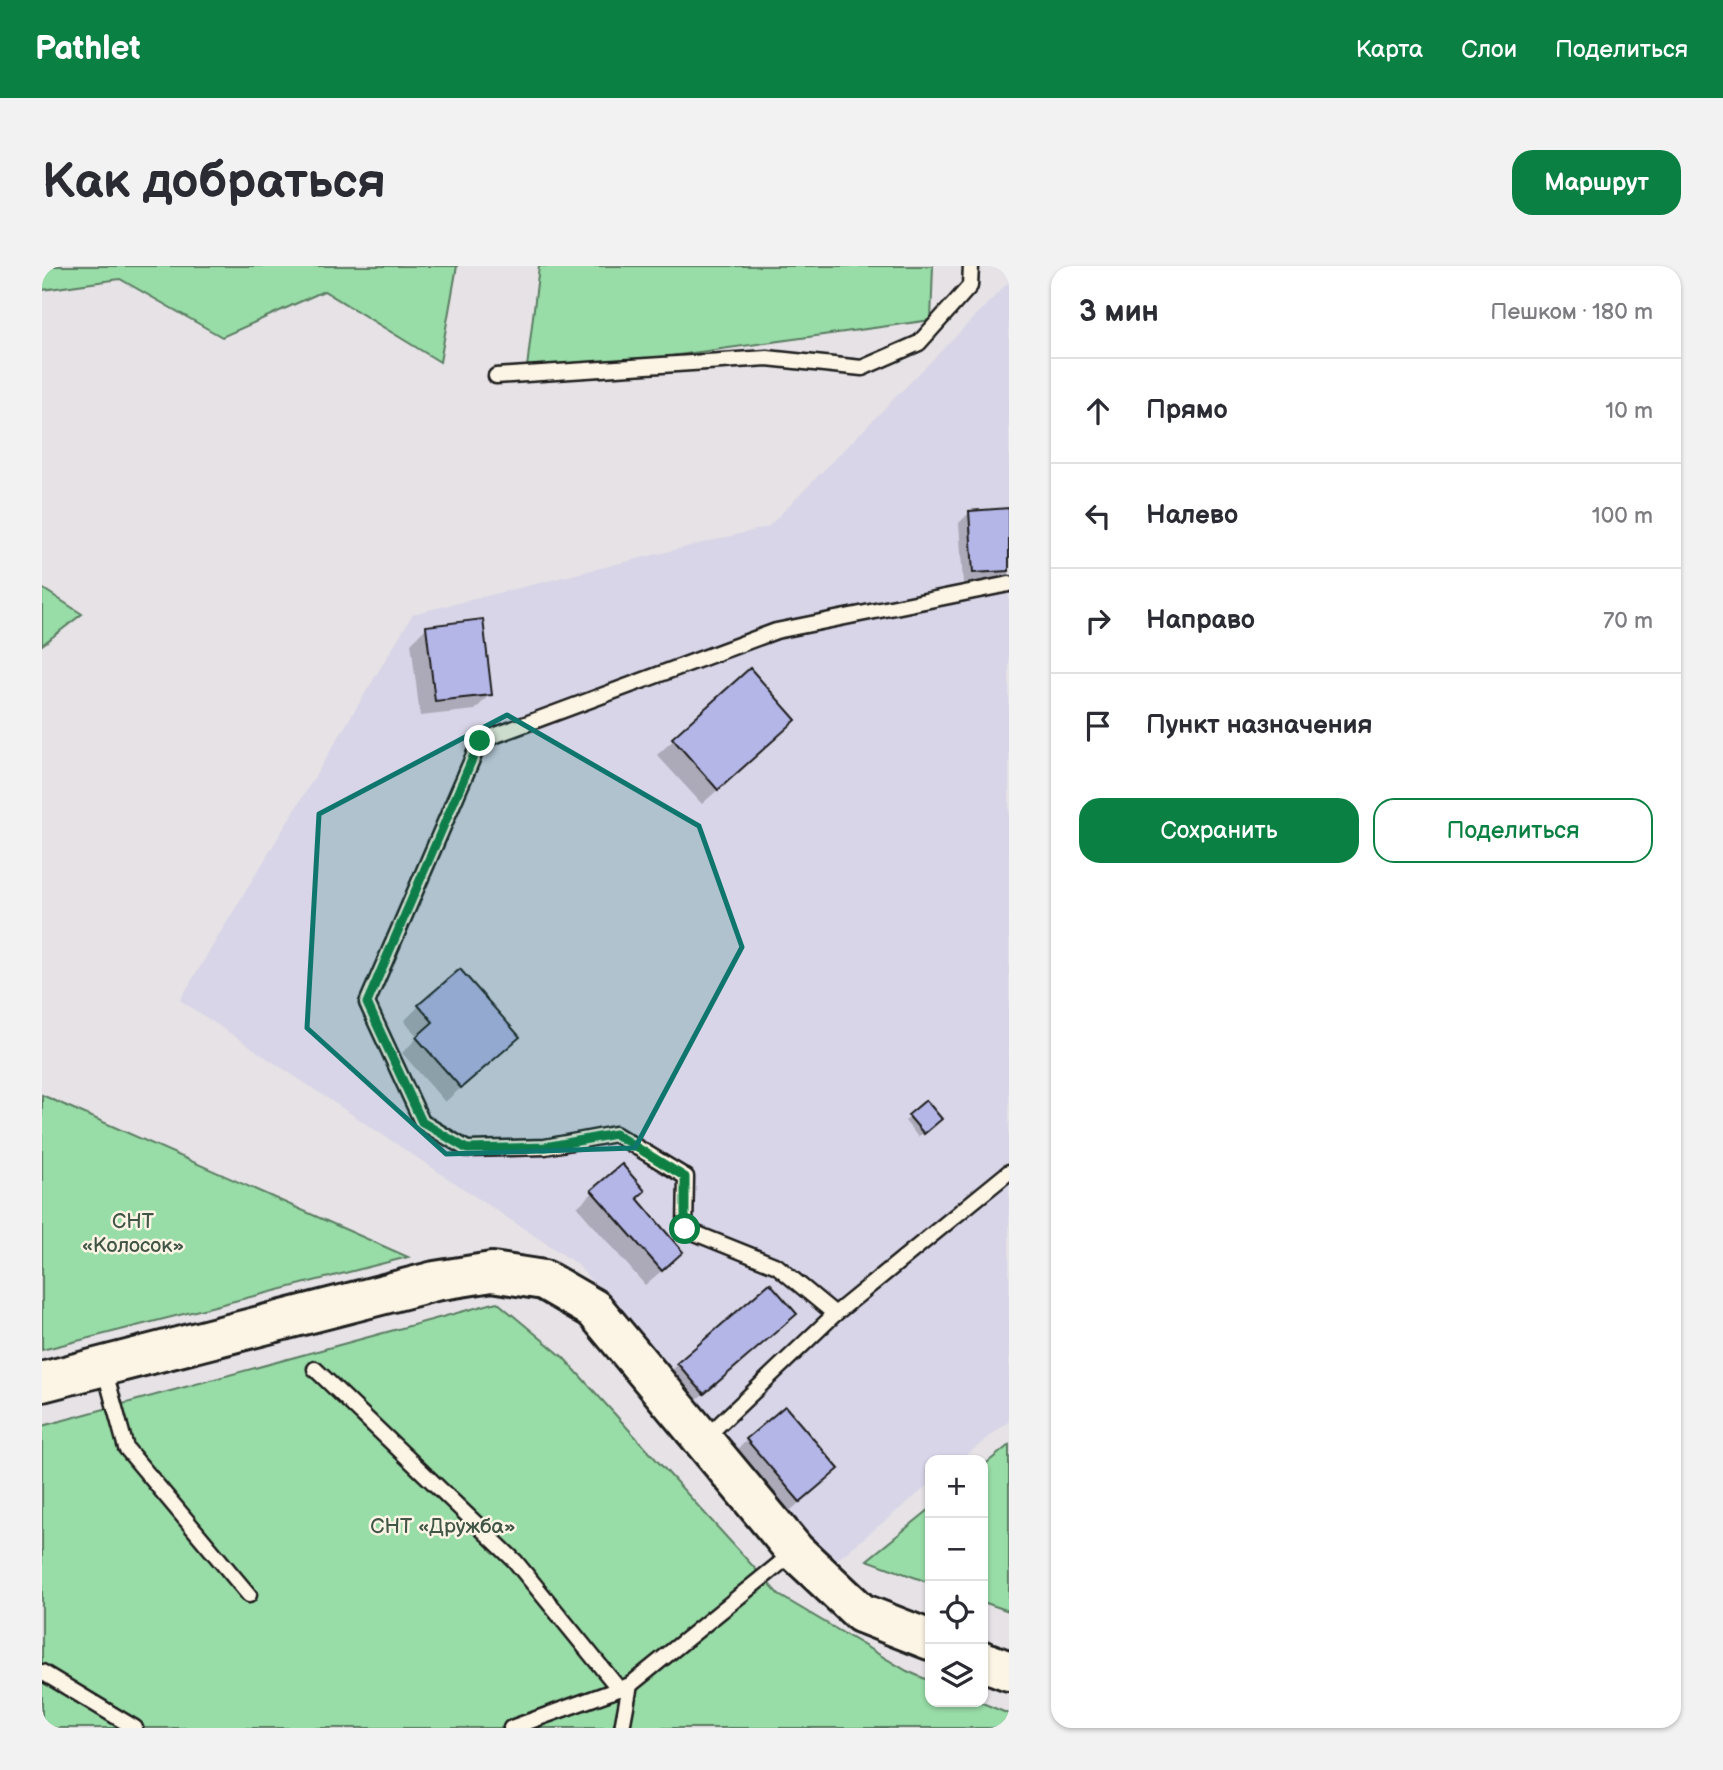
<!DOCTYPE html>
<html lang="ru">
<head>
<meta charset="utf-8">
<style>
	body { margin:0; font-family:"Balsamiq Sans",sans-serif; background:#f2f2f3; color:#2b2b33 }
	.controls { position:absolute; right:21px; bottom:21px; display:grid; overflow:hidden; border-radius:14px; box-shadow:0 2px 5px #0004 }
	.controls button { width:63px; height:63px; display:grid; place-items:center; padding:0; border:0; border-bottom:2px solid #e1e1e2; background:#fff; color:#2b2b33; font:35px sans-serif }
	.stop { position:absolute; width:21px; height:21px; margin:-16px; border:5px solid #0b8043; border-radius:50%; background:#fff }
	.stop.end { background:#0b8043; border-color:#fff; box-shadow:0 2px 7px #0008 }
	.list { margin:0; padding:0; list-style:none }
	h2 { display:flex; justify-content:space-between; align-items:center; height:91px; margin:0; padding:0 28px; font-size:30px }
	h2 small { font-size:23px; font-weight:400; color:#7c7c81 }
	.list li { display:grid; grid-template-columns:46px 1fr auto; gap:21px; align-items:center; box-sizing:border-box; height:105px; padding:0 28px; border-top:2px solid #e1e1e2 }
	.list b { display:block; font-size:26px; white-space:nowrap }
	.list em { font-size:23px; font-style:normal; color:#7c7c81 }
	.actions { display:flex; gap:14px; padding:21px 28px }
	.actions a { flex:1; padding:16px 0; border:2px solid #0b8043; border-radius:21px; text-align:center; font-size:24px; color:#0b8043 }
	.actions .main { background:#0b8043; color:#fff }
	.icon { flex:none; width:38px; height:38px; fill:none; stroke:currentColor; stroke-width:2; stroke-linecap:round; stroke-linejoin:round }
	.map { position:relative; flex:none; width:967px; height:1462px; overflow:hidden; border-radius:21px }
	header { display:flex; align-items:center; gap:42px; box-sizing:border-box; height:98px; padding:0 35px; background:#0b8043; color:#fff }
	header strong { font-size:33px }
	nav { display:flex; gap:38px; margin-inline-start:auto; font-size:24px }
	.intro { display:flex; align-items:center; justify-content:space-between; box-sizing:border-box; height:168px; padding:0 42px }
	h1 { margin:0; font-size:49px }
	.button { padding:18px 32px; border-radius:21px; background:#0b8043; color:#fff; font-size:24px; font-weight:700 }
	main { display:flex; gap:42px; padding:0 42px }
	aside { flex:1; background:#fff; border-radius:21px; box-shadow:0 2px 5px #0004 }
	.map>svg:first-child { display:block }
	.built { fill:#d7d5e7 }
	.green { fill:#98dca7; stroke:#5a7c62; stroke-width:2 }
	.shadow { fill:#0003 }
	.building { fill:#b4b6e8; stroke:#1c1c1c; stroke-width:2 }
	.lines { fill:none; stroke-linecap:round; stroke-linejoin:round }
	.lane-casing { stroke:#1c1c1c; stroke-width:19 }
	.secondary-casing { stroke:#1c1c1c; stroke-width:44 }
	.lane { stroke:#fcf5e5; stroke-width:14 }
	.secondary { stroke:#fcf5e5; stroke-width:38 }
	.route { stroke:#0b8043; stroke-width:9 }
	.marked { fill:#0f766e; fill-opacity:0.2; stroke:#0f766e; stroke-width:5; stroke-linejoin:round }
	.labels { text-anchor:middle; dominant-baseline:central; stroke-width:5; stroke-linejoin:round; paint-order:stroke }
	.park-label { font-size:21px; fill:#415646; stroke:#fcf5e5 }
</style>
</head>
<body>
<header>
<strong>Pathlet</strong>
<nav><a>Карта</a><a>Слои</a><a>Поделиться</a></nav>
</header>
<div class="intro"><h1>Как добраться</h1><a class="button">Маршрут</a></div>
<main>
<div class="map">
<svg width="967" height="1462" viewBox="0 0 967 1462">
	<rect width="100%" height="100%" fill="#e6e2e6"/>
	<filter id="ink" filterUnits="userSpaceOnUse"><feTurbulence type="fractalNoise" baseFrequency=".0143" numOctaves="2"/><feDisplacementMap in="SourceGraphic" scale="14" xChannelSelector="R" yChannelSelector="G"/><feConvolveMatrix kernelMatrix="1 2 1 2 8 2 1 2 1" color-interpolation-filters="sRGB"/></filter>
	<g filter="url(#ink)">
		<polygon class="built" points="967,16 967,1155 918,1194 888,1194 888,1218 790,1298 535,998 138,734 371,348 726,261"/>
		<g class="green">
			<polygon points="0,0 415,0 398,96 282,25 180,71 78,13 0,24"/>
			<polygon points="497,0 891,0 889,54 484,110"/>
			<polygon points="0,322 40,348 0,379"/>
			<polygon points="0,829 366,991 0,1084"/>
			<polygon points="455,1036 521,1091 737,1329 865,1405 888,1415 888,1436 938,1436 967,1448 967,1462 0,1462 0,1160"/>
			<polygon points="967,1179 967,1345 941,1336 941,1200"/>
			<polygon points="888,1243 888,1317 825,1294"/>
		</g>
		<g class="shadow">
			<polygon points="967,244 967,314 921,317 917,257 927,247"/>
			<polygon points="385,361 448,428 433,444 378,450 369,377"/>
			<polygon points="708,405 736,470 660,538 615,489"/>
			<polygon points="377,740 460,786 403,836 360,787 376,771 362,755"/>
			<polygon points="868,851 893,857 876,871 863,855"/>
			<polygon points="580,901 624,1001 603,1019 535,941"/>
			<polygon points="753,1048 645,1142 621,1114 636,1098"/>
			<polygon points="705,1174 779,1218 742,1250 690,1189"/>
		</g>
		<g class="building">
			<polygon points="967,242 967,305 931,307 927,245"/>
			<polygon points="441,353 450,429 393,435 384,360"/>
			<polygon points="708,402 754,454 676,524 630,472"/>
			<polygon points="418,703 478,771 419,822 374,771 391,756 376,739"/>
			<polygon points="884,834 900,853 882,868 866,849"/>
			<polygon points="580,898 603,925 595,932 641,986 620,1005 549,924"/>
			<polygon points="728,1017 755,1048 662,1128 635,1097"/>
			<polygon points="743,1140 797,1203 758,1236 704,1173"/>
		</g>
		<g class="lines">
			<defs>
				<g id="lane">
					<polyline points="454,110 725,92 820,102 877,77 928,20 929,0"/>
					<polyline points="793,1048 967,906"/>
					<polyline points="62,1102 84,1182 207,1329"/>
					<polyline points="273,1103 473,1295 577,1423"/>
					<polyline points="662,1173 793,1048 735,1000 643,963 644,911 573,868 503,881 425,883 380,856 325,737 438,475 734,365 967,318"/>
					<polyline points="0,1406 93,1462"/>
					<polyline points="469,1462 588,1419 752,1286"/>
					<polyline points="580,1462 588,1419"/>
				</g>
				<g id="secondary">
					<polyline points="0,1116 393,1015 450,1006 502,1014 552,1043 753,1285 819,1347 888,1374"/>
					<polyline points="941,1395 967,1405"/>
				</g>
			</defs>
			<use href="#lane" class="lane-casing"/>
			<use href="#secondary" class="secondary-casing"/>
			<use href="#lane" class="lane"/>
			<use href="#secondary" class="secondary"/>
		</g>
	</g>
	<g class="lines" filter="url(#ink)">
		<polyline class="route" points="438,475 325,737 380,856 425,883 503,881 573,868 643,911 643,963"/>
	</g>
	<path class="marked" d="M465 449 657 560 700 681 593 882 404 888 265 762 277 548Z"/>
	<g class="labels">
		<g class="park-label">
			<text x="91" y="955">СНТ<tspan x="91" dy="24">«Колосок»</tspan></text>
			<text x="401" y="1260">СНТ «Дружба»</text>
		</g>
	</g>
</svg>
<div class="controls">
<button>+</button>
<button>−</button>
<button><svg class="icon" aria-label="locate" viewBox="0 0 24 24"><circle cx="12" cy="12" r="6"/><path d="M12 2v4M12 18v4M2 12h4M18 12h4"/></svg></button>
<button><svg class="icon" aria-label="layers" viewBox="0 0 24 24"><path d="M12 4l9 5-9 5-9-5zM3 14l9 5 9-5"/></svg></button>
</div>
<div class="stop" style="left:643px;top:963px"></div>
<div class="stop end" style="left:438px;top:475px"></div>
</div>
<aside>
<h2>3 мин<small>Пешком · 180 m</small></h2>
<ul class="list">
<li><svg class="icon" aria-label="ahead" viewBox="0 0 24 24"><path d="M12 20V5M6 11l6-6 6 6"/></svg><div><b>Прямо</b></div><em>10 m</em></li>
<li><svg class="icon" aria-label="left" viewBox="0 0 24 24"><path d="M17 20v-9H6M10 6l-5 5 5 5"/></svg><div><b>Налево</b></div><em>100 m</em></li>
<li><svg class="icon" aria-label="right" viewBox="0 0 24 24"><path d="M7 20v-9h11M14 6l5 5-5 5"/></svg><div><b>Направо</b></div><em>70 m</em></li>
<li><svg class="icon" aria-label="arrive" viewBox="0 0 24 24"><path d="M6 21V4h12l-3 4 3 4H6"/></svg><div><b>Пункт назначения</b></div></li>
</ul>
<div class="actions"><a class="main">Сохранить</a><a>Поделиться</a></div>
</aside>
</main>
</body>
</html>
